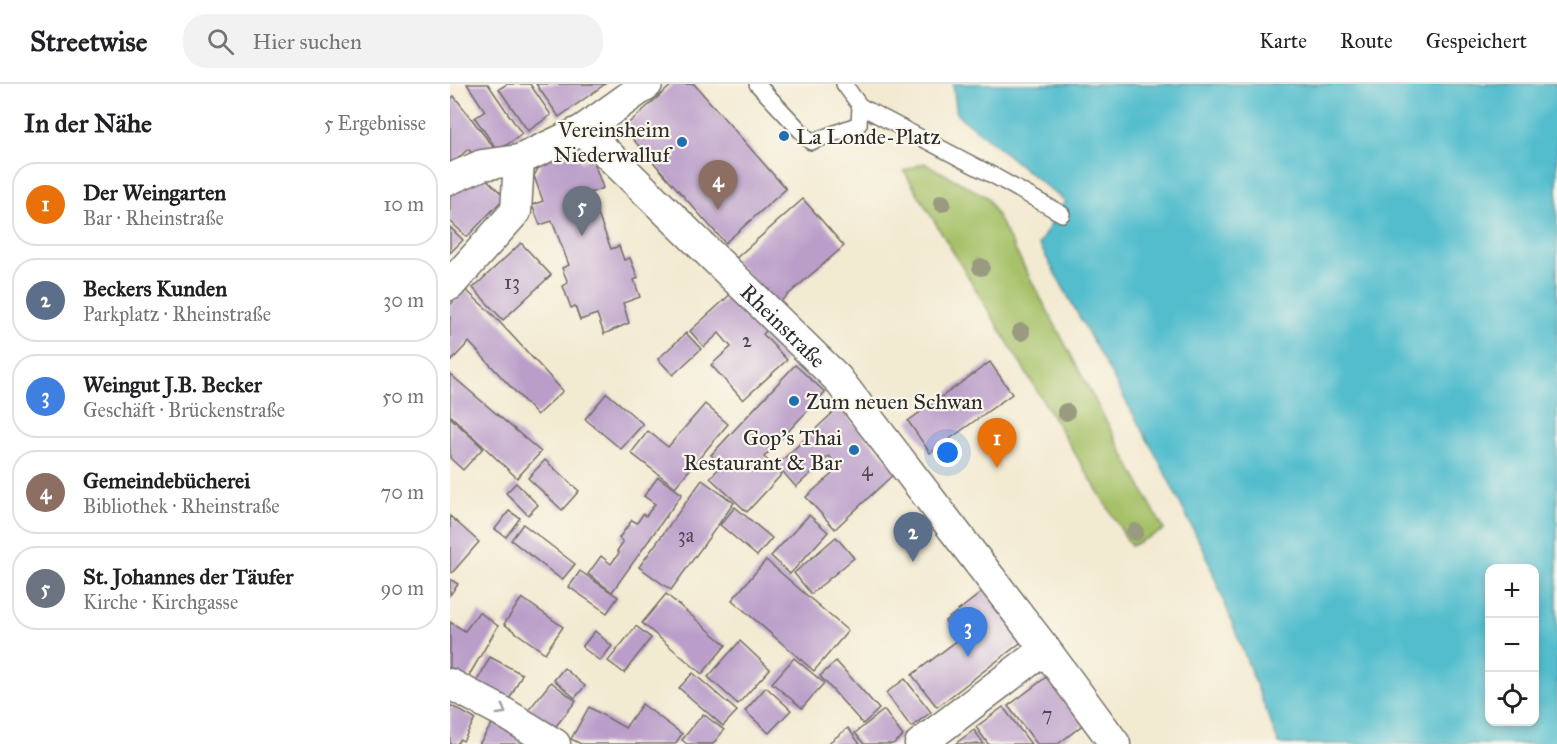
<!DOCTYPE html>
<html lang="de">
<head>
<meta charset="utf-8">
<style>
	body { margin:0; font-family:"IM FELL Great Primer",serif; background:#f2f2f2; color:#202124 }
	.controls { position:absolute; right:18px; bottom:18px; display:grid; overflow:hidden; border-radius:12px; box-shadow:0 3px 9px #0003 }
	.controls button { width:54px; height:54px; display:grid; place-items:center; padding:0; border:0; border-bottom:2px solid #e0e0e0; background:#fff; color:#202124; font:30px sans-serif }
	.you { position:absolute; left:498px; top:369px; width:21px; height:21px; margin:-15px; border:4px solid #fff; border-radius:50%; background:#1a73e8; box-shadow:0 0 0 9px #1a73e833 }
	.badge { display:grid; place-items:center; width:39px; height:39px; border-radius:50%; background:#b45309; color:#fff; font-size:20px; font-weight:700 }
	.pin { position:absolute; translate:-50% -50px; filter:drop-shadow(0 2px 3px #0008) }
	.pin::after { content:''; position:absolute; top:32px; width:21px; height:18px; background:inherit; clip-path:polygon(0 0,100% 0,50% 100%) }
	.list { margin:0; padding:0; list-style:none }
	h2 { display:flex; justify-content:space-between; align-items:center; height:78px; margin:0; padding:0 24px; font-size:26px }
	h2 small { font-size:20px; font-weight:400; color:#757577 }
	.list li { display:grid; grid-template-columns:39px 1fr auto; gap:18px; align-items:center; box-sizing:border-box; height:84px; margin:0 12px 12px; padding:0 12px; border:2px solid #e0e0e0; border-radius:24px }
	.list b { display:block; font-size:22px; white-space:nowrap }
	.list p { margin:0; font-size:20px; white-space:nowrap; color:#757577 }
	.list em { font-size:20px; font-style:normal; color:#757577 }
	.icon { flex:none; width:33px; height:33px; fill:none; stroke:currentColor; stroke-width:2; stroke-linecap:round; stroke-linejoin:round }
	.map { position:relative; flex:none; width:1107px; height:660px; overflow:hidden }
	header { display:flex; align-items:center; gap:36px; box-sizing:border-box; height:84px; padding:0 30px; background:#fff; border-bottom:2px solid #e0e0e0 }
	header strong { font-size:28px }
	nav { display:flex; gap:33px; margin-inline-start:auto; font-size:21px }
	.search { width:420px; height:54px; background:#f2f2f2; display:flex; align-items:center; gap:15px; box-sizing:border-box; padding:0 21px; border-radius:24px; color:#757577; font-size:22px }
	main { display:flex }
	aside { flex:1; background:#fff }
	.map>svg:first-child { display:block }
	.green { fill:#a6c167; stroke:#687649; stroke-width:1.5 }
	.water { fill:#52bdcd; stroke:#3e747c; stroke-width:1.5; fill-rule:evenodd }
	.building { fill:#ba9dc9 }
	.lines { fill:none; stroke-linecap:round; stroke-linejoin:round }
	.lane-casing { stroke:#716e65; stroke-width:18 }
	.street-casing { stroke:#716e65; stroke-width:33 }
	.lane { stroke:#fff; stroke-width:15 }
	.street { stroke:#fff; stroke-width:30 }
	.tree { fill:#999a80 }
	.oneway { stroke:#a0a0a0 }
	.poi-dot { fill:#1f6fb2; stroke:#fbf7ec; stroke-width:2 }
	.labels { text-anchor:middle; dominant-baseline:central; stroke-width:4.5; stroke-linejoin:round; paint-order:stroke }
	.number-label { font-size:20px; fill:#4f4852 }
	.poi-label { font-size:22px; fill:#2b2b2b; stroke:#fbf7ec; text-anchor:end }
	.street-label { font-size:22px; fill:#2b2b2b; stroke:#fbf7ec }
</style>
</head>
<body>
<header>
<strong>Streetwise</strong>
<div class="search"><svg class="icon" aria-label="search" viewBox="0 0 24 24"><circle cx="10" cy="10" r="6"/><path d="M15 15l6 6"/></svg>Hier suchen</div>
<nav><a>Karte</a><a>Route</a><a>Gespeichert</a></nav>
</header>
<main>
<aside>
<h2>In der Nähe<small>5 Ergebnisse</small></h2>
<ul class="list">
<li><span class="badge" style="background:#e8710a">1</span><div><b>Der Weingarten</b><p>Bar · Rheinstraße</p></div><em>10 m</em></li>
<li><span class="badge" style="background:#5c6f8a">2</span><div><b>Beckers Kunden</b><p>Parkplatz · Rheinstraße</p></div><em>30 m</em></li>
<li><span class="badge" style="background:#3f7fe0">3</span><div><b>Weingut J.B. Becker</b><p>Geschäft · Brückenstraße</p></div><em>50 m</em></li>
<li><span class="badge" style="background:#8d6e63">4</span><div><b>Gemeindebücherei</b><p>Bibliothek · Rheinstraße</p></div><em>70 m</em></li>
<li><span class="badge" style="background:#6b7280">5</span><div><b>St. Johannes der Täufer</b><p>Kirche · Kirchgasse</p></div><em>90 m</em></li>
</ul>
</aside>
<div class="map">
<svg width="1107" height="660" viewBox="0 0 1107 660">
	<rect width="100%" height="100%" fill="#fbf7ec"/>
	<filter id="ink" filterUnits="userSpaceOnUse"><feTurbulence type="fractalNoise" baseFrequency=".0167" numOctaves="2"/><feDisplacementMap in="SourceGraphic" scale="12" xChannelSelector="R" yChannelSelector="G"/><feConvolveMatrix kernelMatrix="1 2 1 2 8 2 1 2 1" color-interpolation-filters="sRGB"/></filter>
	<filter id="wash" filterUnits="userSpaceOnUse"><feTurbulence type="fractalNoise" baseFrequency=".008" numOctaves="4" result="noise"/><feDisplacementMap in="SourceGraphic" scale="24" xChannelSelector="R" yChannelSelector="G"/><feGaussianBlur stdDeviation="1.35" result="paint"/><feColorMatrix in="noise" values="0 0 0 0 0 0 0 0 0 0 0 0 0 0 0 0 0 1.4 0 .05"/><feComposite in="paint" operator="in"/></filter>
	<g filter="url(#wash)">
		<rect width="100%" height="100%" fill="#f3ead2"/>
		<polygon class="green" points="474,79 537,113 714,446 681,462 454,87"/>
		<path class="water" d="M503 0H1107V660H829L756 471 708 375 589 160 615 117C578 89 544 58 507 31ZM1040 484H1084V638H1040Z"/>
		<g id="blocks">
			<g class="building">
				<polygon points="17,0 38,0 72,50 48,67 25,34 35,27"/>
				<polygon points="57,0 80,0 101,31 78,47 49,5"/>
				<polygon points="86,0 155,0 109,33"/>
				<polygon points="223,0 244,0 336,105 275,159 173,44"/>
				<polygon points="4,12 44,64 30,77 18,65 0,82 0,16"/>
				<polygon points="112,68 129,73 131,78 142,73 153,104 140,109 161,165 169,162 174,176 180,174 188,194 184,196 190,213 173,219 179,239 154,250 147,230 130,236 125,222 121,224 113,202 118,199 112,184 119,181 102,137 90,141 82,121 93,117 84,92 94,74"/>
				<polygon points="28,87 55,113 17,153 0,137 0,100"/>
				<polygon points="353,115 394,162 325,222 284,176"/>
				<polygon points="0,143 13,156 0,169"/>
				<polygon points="71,159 101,191 53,236 23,204"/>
				<polygon points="15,205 43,231 113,307 87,331 19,258 0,278 0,221"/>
				<polygon points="283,208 318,245 313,250 337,276 293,316 261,281 281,263 269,249 254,263 240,247"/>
				<polygon points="236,249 251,265 223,291 208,275"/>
				<polygon points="540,278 562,310 480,369 458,337"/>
				<polygon points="345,281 375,308 314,373 332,390 297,428 260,394 272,381 261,371"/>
				<polygon points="0,290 91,368 67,394 0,331"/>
				<polygon points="157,309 193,340 171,365 135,335"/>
				<polygon points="255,320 278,340 225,403 181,369 198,347 218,363"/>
				<polygon points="389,323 447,387 385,445 356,413 390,383 379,372 346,403 327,381"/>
				<polygon points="0,333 33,364 13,386 0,374"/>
				<polygon points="95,376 129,407 112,426 78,394"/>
				<polygon points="208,393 232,410 162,508 138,490 151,472 161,480 169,469 167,467 173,458 169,454 182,436 187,439 193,430 196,432 205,420 194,412"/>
				<polygon points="252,396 284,419 221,506 189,483"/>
				<polygon points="66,399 88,421 78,431 56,409"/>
				<polygon points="285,423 322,454 307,472 270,441"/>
				<polygon points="59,427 70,434 56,453 45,445"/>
				<polygon points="359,431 378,448 340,490 321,472"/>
				<polygon points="0,432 29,458 2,489 0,487"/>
				<polygon points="73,440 125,480 112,496 61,456"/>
				<polygon points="386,453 404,474 361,510 344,489"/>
				<polygon points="316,476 398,547 364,587 282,516"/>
				<polygon points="130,487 168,513 157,529 119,503"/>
				<polygon points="0,495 8,500 0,511"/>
				<polygon points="536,505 574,556 487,623 462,591 509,555 495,537"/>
				<polygon points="216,510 276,561 252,590 192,539"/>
				<polygon points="72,514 113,543 95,569 54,540"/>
				<polygon points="29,528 48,542 14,600 0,592 0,538 15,547"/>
				<polygon points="186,542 201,554 174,589 158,577"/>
				<polygon points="145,547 162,562 150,577 132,563"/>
				<polygon points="290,557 320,585 288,620 258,593"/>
				<polygon points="40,573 72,590 59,616 26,599"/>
				<polygon points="344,574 374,599 352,624 322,599"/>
				<polygon points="386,577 429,625 413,640 370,592"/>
				<polygon points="114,584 135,602 125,614 104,596"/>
				<polygon points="243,589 287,627 273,642 229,604"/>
				<polygon points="599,591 635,639 608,660 587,660 558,622"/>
				<polygon points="455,595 481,628 461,643 436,609"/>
				<polygon points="101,598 126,617 102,647 77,628"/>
				<polygon points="316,603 341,626 319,649 295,627"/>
				<polygon points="192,620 232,650 225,660 131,660 121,655 139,623 175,644"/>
				<polygon points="0,621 25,635 13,657 10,655 7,660 0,660"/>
				<polygon points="553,623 581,660 538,660 526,643"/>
				<polygon points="434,626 453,652 443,660 414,660 405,649"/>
				<polygon points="253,630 274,646 263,660 237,660 232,656"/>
				<polygon points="44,637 79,660 29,660"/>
				<polygon points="398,644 410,660 377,660"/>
				<polygon points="524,646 534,660 505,660"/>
			</g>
		</g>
	</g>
	<g filter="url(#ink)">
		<use href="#blocks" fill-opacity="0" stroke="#716e65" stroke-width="1.5"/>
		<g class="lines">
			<defs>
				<g id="lane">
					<polyline points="307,0 361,58 409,40 410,22 394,0"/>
					<polyline points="410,22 546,93 612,130"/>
				</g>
				<g id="street">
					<path id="s1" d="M133 46 387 294 595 565 665 660"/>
					<polyline points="0,95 32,81 69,76"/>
					<polyline points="0,201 66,127 69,76 133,46 197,0"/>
					<polyline points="0,600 51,627 105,660"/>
					<polyline points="470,660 595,565"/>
				</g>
			</defs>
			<use href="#lane" class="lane-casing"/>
			<use href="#street" class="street-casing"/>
			<use href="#lane" class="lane"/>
			<use href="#street" class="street"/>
		</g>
		<g class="tree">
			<circle cx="492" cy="119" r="9"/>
			<circle cx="531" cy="183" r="9"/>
			<circle cx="571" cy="248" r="9"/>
			<circle cx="616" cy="328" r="9"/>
			<circle cx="685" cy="448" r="9"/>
		</g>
		<defs><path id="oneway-chevron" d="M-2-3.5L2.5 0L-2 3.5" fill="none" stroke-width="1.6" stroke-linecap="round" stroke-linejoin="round" transform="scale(1.5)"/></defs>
		<use class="oneway" href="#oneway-chevron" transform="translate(52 627) rotate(30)"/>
	</g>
	<g class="poi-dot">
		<circle cx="334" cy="52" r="6"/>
		<circle cx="232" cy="58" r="6"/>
		<circle cx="344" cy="317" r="6"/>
		<circle cx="404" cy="366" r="6"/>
	</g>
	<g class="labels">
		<g class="number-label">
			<text x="62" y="198">13</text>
			<text x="297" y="256">2</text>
			<text x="417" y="385">4</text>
			<text x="236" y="451">3a</text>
			<text x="597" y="630">7</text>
		</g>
		<g class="poi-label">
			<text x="220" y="45">Vereinsheim<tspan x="220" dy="25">Niederwalluf</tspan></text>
			<text x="346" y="52" text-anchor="start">La Londe-Platz</text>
			<text x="356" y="317" text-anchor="start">Zum neuen Schwan</text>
			<text x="392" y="353">Gop's Thai<tspan x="392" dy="25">Restaurant &amp; Bar</tspan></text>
		</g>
		<g class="street-label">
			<text stroke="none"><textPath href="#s1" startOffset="280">Rheinstraße</textPath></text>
		</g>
	</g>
</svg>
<div class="controls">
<button>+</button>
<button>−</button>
<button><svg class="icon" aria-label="locate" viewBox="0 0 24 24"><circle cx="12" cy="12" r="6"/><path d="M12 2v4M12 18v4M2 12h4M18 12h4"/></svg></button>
</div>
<div class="you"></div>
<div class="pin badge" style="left:547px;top:384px;background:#e8710a">1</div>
<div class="pin badge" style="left:463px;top:478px;background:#5c6f8a">2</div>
<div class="pin badge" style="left:518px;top:573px;background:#3f7fe0">3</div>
<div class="pin badge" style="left:268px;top:126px;background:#8d6e63">4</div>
<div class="pin badge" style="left:132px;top:152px;background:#6b7280">5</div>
</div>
</main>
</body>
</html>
